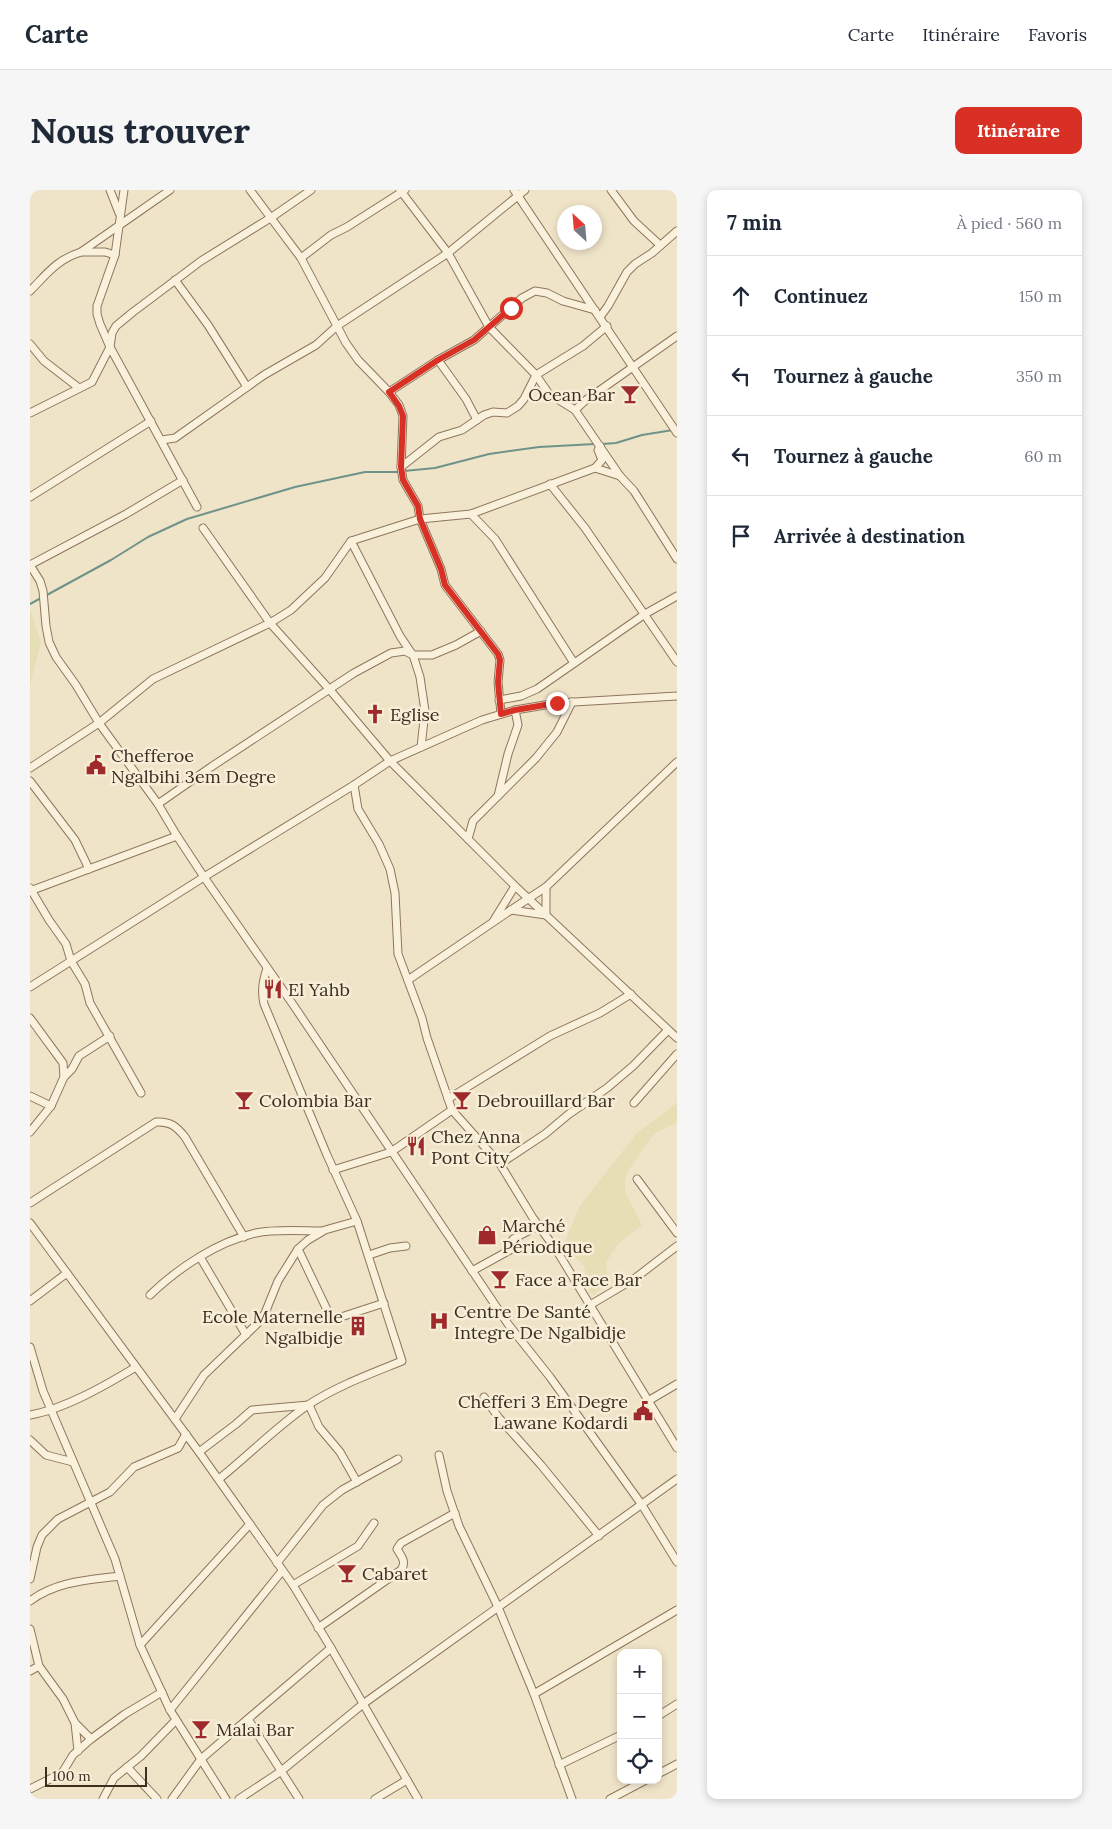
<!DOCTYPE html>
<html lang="fr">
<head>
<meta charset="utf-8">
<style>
	body { margin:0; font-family:Lora,serif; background:#f6f6f7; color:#1f2937 }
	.controls { position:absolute; right:15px; bottom:15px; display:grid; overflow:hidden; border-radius:10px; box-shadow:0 2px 8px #0003 }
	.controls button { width:45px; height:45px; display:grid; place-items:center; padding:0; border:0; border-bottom:1px solid #e0e1e3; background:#fff; color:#1f2937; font:25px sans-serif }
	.compass { position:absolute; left:527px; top:15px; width:45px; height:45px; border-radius:50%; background:#fff; box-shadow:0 2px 8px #0003; rotate:334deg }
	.scale { position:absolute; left:15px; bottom:12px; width:102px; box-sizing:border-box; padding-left:5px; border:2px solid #3d2e20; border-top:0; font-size:14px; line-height:18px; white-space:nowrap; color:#3d2e20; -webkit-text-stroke:4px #f7eed8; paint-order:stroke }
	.stop { position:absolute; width:15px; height:15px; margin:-11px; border:4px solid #d93025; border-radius:50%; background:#fff }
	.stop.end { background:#d93025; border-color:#fff; box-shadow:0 1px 5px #0008 }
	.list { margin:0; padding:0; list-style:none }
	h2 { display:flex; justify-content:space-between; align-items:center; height:65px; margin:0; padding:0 20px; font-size:21px }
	h2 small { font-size:16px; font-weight:400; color:#747a83 }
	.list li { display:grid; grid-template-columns:32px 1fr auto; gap:15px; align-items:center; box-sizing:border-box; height:80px; padding:0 20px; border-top:1px solid #e0e1e3 }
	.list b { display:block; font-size:19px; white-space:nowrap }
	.list em { font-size:16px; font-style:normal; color:#747a83 }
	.icon { flex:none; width:28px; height:28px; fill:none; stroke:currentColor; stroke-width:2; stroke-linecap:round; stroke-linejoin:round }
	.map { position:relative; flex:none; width:647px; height:1609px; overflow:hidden; border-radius:10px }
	header { display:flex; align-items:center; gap:30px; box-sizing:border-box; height:70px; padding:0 25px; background:#fff; border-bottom:1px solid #e0e1e3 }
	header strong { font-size:24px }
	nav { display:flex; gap:28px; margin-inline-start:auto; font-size:18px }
	.intro { display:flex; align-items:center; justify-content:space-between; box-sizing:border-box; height:120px; padding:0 30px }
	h1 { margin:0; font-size:35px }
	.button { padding:12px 22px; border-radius:10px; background:#d93025; color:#fff; font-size:18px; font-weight:700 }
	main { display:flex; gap:30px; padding:0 30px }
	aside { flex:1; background:#fff; border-radius:10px; box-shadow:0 2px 8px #0003 }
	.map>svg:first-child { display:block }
	.farmland { fill:#e6deb5 }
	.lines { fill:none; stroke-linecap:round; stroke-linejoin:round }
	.stream { stroke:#6f938a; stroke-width:2 }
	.street-casing { stroke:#8d765c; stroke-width:9 }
	.street { stroke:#faf1dc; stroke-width:7 }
	.route { stroke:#d93025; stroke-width:6 }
	.labels { text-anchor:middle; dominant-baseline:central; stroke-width:5; stroke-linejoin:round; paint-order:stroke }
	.poi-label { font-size:18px; fill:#3d2e20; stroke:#f7eed8; text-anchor:start }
</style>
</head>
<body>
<header>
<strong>Carte</strong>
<nav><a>Carte</a><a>Itinéraire</a><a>Favoris</a></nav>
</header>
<div class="intro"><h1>Nous trouver</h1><a class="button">Itinéraire</a></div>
<main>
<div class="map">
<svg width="647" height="1609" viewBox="0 0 647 1609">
	<rect width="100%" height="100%" fill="#f0e4c8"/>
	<g class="farmland">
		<polygon points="0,419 11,452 0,496"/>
		<polygon points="647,913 647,932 624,944 598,981 595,991 595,1002 612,1035 588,1054 576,1072 578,1091 564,1105 560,1102 554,1076 534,1055 549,1017 607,943"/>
	</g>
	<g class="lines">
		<g class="stream">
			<polyline points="572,254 586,253 612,245 643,240"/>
			<polyline points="374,281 405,278 459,264 509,257 565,254"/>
			<polyline points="15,406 81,370 118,347 157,329 265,297 335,282 370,282"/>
			<polyline points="0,414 11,408"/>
		</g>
		<defs>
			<g id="street">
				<polyline points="80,0 89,23"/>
				<polyline points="94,0 85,65 67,116 67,124 70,134 80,157 167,317"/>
				<polyline points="220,0 271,68 316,153 328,170 359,202 369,215 373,226 371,277 373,290 388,316 390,329 411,379 415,395 468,464 470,470 468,492 471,524"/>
				<polyline points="370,0 418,63 459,137 506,185 519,204 545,220 590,286 604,301 647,369"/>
				<polyline points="484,0 647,243"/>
				<polyline points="581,0 604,31 630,55"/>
				<polyline points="51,62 75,62 85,65"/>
				<polyline points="271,68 301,45 317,37 375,0"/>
				<polyline points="145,90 178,135 217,197"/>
				<path d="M0 101C17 84 26 70 51 62L140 0"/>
				<polyline points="570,127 578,116 597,82 605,74 622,63 647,41"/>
				<polyline points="0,154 14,171 49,198"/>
				<polyline points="408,170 436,209 447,230"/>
				<polyline points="359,202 408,170 444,150 492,108 505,101 517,103 533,111 565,120"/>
				<polyline points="545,220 556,210 647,146"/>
				<polyline points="0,223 62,192 80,157 82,143 86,136 103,122 171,71 242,27 281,0"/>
				<polyline points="132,250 145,248 234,185 286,155 307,136 418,63 495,0"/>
				<polyline points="371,277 409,247 432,240 454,225 463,222 477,223 488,216 494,209 506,185 553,156 577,136"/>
				<polyline points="565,278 590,286"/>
				<polyline points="153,290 96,324 0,375 10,391 13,401 16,436 19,452 26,467 46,495 69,533 128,614 147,646 174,687 264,816 478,1134 520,1187 612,1315 647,1372"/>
				<polyline points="520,294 555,338 647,472"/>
				<polyline points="0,307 121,231"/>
				<polyline points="441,324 465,349 544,473"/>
				<polyline points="173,338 240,433 300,500 360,571 485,696 647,848"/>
				<polyline points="321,351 370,446 382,464"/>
				<polyline points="469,510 491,506 507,499 615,424 647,406"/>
				<polyline points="391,557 395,521 390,487 383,465 402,465 426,455 451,441"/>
				<polyline points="0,578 69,533 123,489 240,433 261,420 295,388 321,351 390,329 441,324 565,278 572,270 568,260 570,256"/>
				<polyline points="0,591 45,650 59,679"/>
				<polyline points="324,595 328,619 349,654 360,679 365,703 368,764 392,828 397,848 422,920"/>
				<polyline points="468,606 478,564 488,535 485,520"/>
				<polyline points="128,614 181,577 324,483 361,463 375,461 383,465"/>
				<polyline points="438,649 443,631 506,568 527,542 542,512"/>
				<polyline points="0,698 19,730 36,754 41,771 55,794 60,813 111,903"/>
				<polyline points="0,701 147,646"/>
				<polyline points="481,720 516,725 516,697 647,572"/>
				<polyline points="464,730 485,696"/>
				<polyline points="378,790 481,720 516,697"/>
				<polyline points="0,797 174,687 324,595 360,571 452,530 485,520 527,513 647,506"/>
				<polyline points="0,828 33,873 34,887"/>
				<polyline points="0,906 21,916"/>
				<polyline points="418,909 520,846 570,823 601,804"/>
				<polyline points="604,913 647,864"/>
				<polyline points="0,942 21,916 34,887 42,879 49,866 80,846"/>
				<polyline points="470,974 515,944 539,924 577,898 603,876 638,840"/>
				<polyline points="303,980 361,962 422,920 470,974 503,1028 527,1061 647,1258"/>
				<polyline points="607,989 647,1043"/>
				<path d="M0 1013 126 932C140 931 146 936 155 947L214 1047"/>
				<polyline points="0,1033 169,1262 263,1395 301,1458 388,1609"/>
				<polyline points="268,1059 301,1128 305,1129 354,1113"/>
				<polyline points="339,1065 360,1058 376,1056"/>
				<polyline points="170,1067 216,1145"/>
				<polyline points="442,1081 480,1060 483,1049 508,1036"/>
				<path d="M120 1105C148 1078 187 1052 226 1043 244 1039 272 1041 292 1041"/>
				<polyline points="0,1111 37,1083"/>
				<polyline points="560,1115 604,1089 647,1056"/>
				<polyline points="0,1157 13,1201 85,1369 110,1455 140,1520 196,1609"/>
				<polyline points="454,1207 469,1228 511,1275 569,1346"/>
				<polyline points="618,1211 647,1194"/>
				<path d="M0 1225C35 1219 76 1195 106 1177"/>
				<polyline points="145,1229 174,1185 228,1133 235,1123 248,1091 268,1059 278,1050 295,1040 327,1031"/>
				<polyline points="0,1250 16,1265 43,1272"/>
				<polyline points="169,1262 206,1234 222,1220 279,1215 289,1237 310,1262 327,1292"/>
				<polyline points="409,1265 417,1301 429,1336 468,1417 504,1504 542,1609"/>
				<path d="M189 1289C219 1265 246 1237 278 1215 307 1196 340 1184 372 1171L327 1031 297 965 234 814C231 800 233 791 237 778"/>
				<polyline points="247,1373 293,1315 312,1300 368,1269"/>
				<polyline points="0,1389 7,1357 12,1345 28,1329 80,1302 104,1277 148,1258 156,1244"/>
				<polyline points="263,1395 328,1356 344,1333"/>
				<path d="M0 1411C27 1391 59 1390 90 1386"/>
				<path d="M288 1438 371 1380C377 1372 371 1366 367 1359L371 1353 425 1323"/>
				<polyline points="0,1439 9,1476 33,1509 45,1533 61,1549"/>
				<polyline points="110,1455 220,1334"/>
				<polyline points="0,1481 9,1476"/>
				<polyline points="504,1504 647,1420"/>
				<polyline points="140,1520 252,1381"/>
				<polyline points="628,1526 647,1514"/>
				<polyline points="218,1529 269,1609"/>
				<polyline points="45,1533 48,1561"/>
				<polyline points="529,1575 591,1545"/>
				<polyline points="97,1577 127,1609"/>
				<polyline points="628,1584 647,1574"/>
				<polyline points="0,1599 32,1583 43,1565 61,1549 95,1524 132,1502"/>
				<polyline points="73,1609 84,1588 111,1566 146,1530"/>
				<polyline points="142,1609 171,1569 301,1458"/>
				<polyline points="209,1609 250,1582 333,1514 647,1289"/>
				<polyline points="345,1609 377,1590"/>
				<polyline points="580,1609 616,1590"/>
			</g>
		</defs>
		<use href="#street" class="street-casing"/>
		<use href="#street" class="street"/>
	</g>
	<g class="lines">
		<polyline class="route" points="481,118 444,150 408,170 359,202 369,216 373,226 371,277 373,290 388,316 390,329 411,379 415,395 468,464 470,470 468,492 471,524 485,520 527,513"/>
	</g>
	<defs>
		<symbol id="bar-bare" viewBox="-9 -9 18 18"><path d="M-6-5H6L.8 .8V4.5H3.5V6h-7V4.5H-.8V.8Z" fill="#9e2a2b" stroke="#f7eed8" stroke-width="2.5" paint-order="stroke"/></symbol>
		<symbol id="church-bare" viewBox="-9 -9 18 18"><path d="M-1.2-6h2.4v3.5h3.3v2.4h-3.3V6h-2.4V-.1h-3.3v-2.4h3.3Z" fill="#9e2a2b" stroke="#f7eed8" stroke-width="2.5" paint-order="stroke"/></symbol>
		<symbol id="civic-bare" viewBox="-9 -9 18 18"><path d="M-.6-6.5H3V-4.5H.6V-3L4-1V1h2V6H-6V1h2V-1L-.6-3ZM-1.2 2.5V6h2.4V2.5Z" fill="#9e2a2b" stroke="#f7eed8" stroke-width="2.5" paint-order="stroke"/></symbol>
		<symbol id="restaurant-bare" viewBox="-9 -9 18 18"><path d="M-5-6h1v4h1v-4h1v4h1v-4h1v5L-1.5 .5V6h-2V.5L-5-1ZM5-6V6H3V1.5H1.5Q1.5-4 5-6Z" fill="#9e2a2b" stroke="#f7eed8" stroke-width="2.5" paint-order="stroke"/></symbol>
		<symbol id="shop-bare" viewBox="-9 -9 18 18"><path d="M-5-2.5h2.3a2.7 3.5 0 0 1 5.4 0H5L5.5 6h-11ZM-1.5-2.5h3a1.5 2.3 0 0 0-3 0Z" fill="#9e2a2b" stroke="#f7eed8" stroke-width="2.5" paint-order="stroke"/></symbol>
		<symbol id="hospital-bare" viewBox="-9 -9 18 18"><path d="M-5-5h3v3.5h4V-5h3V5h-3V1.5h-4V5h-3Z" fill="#9e2a2b" stroke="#f7eed8" stroke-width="2.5" paint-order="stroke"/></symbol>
		<symbol id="building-bare" viewBox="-9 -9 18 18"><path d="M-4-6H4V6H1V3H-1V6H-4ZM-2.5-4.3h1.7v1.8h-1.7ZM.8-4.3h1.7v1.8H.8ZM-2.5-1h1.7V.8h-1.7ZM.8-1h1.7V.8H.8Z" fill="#9e2a2b" stroke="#f7eed8" stroke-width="2.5" paint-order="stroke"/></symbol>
	</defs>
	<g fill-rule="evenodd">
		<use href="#bar-bare" x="586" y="190" width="28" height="28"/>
		<use href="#church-bare" x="331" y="510" width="28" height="28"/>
		<use href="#civic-bare" x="52" y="561" width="28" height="28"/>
		<use href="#restaurant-bare" x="229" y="785" width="28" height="28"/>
		<use href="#bar-bare" x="200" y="896" width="28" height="28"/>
		<use href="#bar-bare" x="418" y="896" width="28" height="28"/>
		<use href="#restaurant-bare" x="372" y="942" width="28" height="28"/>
		<use href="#shop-bare" x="443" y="1031" width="28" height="28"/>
		<use href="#bar-bare" x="456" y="1075" width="28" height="28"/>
		<use href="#hospital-bare" x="395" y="1117" width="28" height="28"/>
		<use href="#building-bare" x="314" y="1122" width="28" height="28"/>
		<use href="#civic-bare" x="599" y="1207" width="28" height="28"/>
		<use href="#bar-bare" x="303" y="1369" width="28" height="28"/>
		<use href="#bar-bare" x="157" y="1525" width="28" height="28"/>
	</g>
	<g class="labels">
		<g class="poi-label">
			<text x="585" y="204" text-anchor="end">Ocean Bar</text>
			<text x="360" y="524">Eglise</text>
			<text x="81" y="565">Chefferoe<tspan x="81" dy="21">Ngalbihi 3em Degre</tspan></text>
			<text x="258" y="799">El Yahb</text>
			<text x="229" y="910">Colombia Bar</text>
			<text x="447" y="910">Debrouillard Bar</text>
			<text x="401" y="946">Chez Anna<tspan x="401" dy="21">Pont City</tspan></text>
			<text x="472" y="1035">Marché<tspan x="472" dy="21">Périodique</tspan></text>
			<text x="485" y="1089">Face a Face Bar</text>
			<text x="424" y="1121">Centre De Santé<tspan x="424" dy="21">Integre De Ngalbidje</tspan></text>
			<text x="313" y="1126" text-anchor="end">Ecole Maternelle<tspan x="313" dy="21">Ngalbidje</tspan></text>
			<text x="598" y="1211" text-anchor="end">Chefferi 3 Em Degre<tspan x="598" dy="21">Lawane Kodardi</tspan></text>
			<text x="332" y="1383">Cabaret</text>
			<text x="186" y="1539">Malai Bar</text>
		</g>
	</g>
</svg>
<div class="controls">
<button>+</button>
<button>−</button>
<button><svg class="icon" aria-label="locate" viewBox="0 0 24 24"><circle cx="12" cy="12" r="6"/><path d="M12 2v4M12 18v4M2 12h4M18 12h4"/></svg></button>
</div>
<svg class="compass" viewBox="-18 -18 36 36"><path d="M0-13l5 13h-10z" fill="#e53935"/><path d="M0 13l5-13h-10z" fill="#747a83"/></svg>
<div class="scale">100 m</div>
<div class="stop" style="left:481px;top:118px"></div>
<div class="stop end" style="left:527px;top:513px"></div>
</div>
<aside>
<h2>7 min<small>À pied · 560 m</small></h2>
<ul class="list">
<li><svg class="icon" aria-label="ahead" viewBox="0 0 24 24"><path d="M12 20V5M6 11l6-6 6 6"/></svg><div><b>Continuez</b></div><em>150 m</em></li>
<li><svg class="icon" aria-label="left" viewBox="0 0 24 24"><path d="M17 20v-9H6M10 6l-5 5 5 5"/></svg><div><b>Tournez à gauche</b></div><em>350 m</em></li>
<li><svg class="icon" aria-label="left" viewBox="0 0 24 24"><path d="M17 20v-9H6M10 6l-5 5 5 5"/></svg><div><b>Tournez à gauche</b></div><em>60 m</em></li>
<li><svg class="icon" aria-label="arrive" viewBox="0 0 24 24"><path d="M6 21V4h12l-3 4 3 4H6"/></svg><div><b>Arrivée à destination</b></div></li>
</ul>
</aside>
</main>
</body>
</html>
